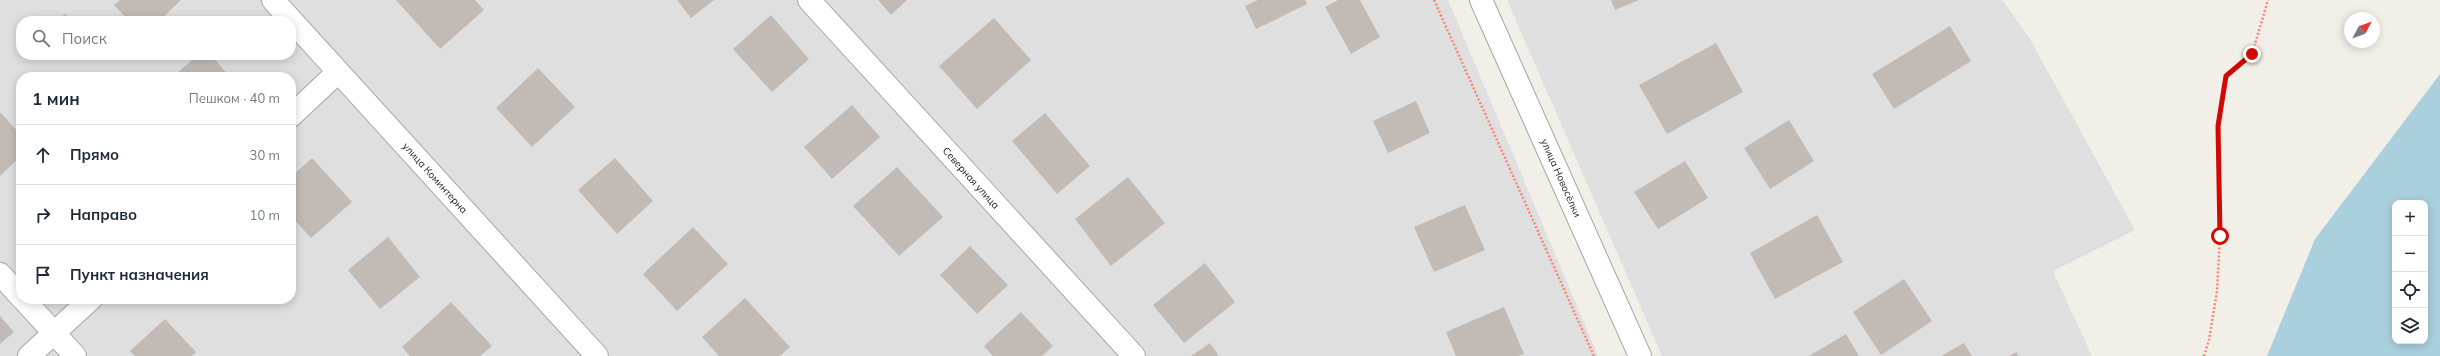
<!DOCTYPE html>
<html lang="ru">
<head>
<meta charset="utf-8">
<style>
	body { margin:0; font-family:Mulish,sans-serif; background:#f2f2f3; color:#1f2937 }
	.controls { position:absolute; right:12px; bottom:12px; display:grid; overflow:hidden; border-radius:8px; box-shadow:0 2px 10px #0003 }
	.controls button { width:36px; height:36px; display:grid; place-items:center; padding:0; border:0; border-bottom:1px solid #e0e1e3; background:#fff; color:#1f2937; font:20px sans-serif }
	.compass { position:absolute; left:2344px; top:12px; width:36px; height:36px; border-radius:50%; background:#fff; box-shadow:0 2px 10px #0003; rotate:49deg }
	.stop { position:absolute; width:12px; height:12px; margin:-9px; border:3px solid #d00a03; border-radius:50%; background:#fff }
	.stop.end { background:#d00a03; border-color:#fff; box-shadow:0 1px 4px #0008 }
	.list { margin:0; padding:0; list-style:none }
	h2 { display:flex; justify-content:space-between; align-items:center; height:52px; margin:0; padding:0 16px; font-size:17px }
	h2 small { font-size:13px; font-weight:400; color:#747a83 }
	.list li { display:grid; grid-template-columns:26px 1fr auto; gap:12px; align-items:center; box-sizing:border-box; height:60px; padding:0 16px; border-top:1px solid #e0e1e3 }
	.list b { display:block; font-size:15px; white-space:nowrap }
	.list em { font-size:13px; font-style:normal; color:#747a83 }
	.icon { flex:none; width:22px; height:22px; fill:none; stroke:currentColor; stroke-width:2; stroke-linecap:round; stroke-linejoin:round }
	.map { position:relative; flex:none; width:2440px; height:356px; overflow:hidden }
	.search { position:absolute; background:#fff; box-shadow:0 2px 10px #0003; left:16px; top:16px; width:280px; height:44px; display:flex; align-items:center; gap:10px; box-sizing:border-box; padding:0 14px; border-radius:16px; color:#747a83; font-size:15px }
	.panel { position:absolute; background:#fff; box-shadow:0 2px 10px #0003; left:16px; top:72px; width:280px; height:232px; border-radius:16px }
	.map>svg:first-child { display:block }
	.residential { fill:#e0dfdf; fill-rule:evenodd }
	.water { fill:#aad0de; fill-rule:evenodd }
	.building { fill:#c2bbb5 }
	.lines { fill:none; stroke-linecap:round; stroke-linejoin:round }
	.minor-casing { stroke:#a6a6a6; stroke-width:24 }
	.path { stroke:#f88673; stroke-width:2.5; stroke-dasharray:2 2; stroke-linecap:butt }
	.minor { stroke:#fff; stroke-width:22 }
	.route { stroke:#d00a03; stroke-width:5 }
	.labels { text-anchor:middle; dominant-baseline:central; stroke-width:3; stroke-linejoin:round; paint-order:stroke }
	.street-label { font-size:10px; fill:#222; stroke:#fff }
</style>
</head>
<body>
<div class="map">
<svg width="2440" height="356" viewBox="0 0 2440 356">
	<rect width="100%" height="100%" fill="#f2efe9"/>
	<g class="residential">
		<path d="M0 0H1448L1598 356H0ZM21 21H291V55H21ZM21 77H291V299H21Z"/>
		<polygon points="1507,0 2002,0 2030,39 2135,230 2053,271 2092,356 1662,356"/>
	</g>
	<path class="water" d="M2440 74V356H2267L2315 239ZM2395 203H2425V341H2395Z"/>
	<g class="building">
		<polygon points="120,0 179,0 180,1 159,21 129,21 114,5"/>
		<polygon points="396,0 475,0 484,10 440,49"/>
		<polygon points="677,0 714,0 691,18"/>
		<polygon points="878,0 907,0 891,15"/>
		<polygon points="1258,0 1305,0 1307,4 1256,29 1245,6"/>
		<polygon points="1338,0 1360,0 1380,37 1351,54 1325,7"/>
		<polygon points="1611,0 1639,0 1615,10"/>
		<polygon points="65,14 71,21 56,21"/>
		<polygon points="771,15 809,59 772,92 733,49"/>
		<polygon points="994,18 1031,60 977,109 939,66"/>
		<polygon points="1950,26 1971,61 1894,109 1872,74"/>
		<polygon points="1716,43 1743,92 1667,134 1639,85"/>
		<polygon points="198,55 211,55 230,77 180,77 177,73"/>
		<polygon points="538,68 575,107 532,147 496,108"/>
		<polygon points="1416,101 1430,133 1388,153 1373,121"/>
		<polygon points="852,105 880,137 832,179 804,147"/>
		<polygon points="0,112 21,135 21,156 0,176"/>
		<polygon points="1045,113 1090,166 1057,194 1012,141"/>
		<polygon points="1789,120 1814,161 1770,189 1744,148"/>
		<polygon points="312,158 352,202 311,238 291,216 291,177"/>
		<polygon points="615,158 653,201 617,234 578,190"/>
		<polygon points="1685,161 1708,198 1658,229 1634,192"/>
		<polygon points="897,167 943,217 899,256 853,206"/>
		<polygon points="1128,177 1165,223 1111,266 1075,219"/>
		<polygon points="1465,205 1485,250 1434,272 1414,227"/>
		<polygon points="1817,215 1843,262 1775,299 1750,253"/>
		<polygon points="693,227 728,264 677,311 643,274"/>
		<polygon points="388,237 420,277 380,309 348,270"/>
		<polygon points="970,246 1008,285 977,314 940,275"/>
		<polygon points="1205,263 1235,302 1184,343 1153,305"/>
		<polygon points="1904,279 1932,321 1881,355 1853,312"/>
		<polygon points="745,298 790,347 780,356 719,356 702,337"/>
		<polygon points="451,302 492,346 480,356 410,356 402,347"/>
		<polygon points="1504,307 1524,354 1518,356 1456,356 1446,332"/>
		<polygon points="1021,312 1053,346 1042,356 993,356 984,346"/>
		<polygon points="0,316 14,332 0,344"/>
		<polygon points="165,319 196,352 192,356 135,356 130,351"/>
		<polygon points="1846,334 1859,356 1809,356"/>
		<polygon points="1210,343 1219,356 1191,356"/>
		<polygon points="1964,343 1972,356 1941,356"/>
		<polygon points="2016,352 2019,356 2009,356"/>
	</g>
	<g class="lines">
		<defs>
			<g id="minor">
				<polyline points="273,0 597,356"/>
				<polyline points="809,0 1134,356"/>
				<polyline points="1481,0 1640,356"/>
				<polyline points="291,116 338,72"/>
				<polyline points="0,274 21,297"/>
				<polyline points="23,299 75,356"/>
				<polyline points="29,356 91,299"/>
			</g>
		</defs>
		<use href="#minor" class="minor-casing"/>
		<g class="path">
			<polyline points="1434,0 1594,356"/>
			<polyline points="2204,356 2209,340 2217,291 2220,236 2219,126 2226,76 2252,54 2268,0"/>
		</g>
		<use href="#minor" class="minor"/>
	</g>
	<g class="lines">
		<polyline class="route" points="2220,236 2218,126 2226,76 2252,54"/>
	</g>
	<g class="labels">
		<g class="street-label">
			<text transform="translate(435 178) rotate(48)">улица Коминтерна</text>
			<text transform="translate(971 178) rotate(48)">Северная улица</text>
			<text transform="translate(1561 178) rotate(66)">улица Новосёлки</text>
		</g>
	</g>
</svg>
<div class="controls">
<button>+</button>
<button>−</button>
<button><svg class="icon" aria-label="locate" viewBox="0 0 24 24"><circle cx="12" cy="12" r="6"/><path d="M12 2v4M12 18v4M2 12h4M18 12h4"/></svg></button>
<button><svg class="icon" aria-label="layers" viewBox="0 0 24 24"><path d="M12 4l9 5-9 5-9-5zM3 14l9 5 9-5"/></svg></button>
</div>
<svg class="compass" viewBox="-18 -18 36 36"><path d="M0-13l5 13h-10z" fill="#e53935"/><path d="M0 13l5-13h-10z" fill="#747a83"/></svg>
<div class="stop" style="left:2220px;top:236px"></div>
<div class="stop end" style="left:2252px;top:54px"></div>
<div class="search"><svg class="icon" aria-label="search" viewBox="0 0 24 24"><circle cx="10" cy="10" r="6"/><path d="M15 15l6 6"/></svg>Поиск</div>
<section class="panel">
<h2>1 мин<small>Пешком · 40 m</small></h2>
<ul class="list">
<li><svg class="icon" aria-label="ahead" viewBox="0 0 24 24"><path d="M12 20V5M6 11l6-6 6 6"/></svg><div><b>Прямо</b></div><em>30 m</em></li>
<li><svg class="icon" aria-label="right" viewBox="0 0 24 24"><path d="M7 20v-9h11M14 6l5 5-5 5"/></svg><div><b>Направо</b></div><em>10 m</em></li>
<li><svg class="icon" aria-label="arrive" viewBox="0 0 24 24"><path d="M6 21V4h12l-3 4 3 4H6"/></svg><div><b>Пункт назначения</b></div></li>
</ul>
</section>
</div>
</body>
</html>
